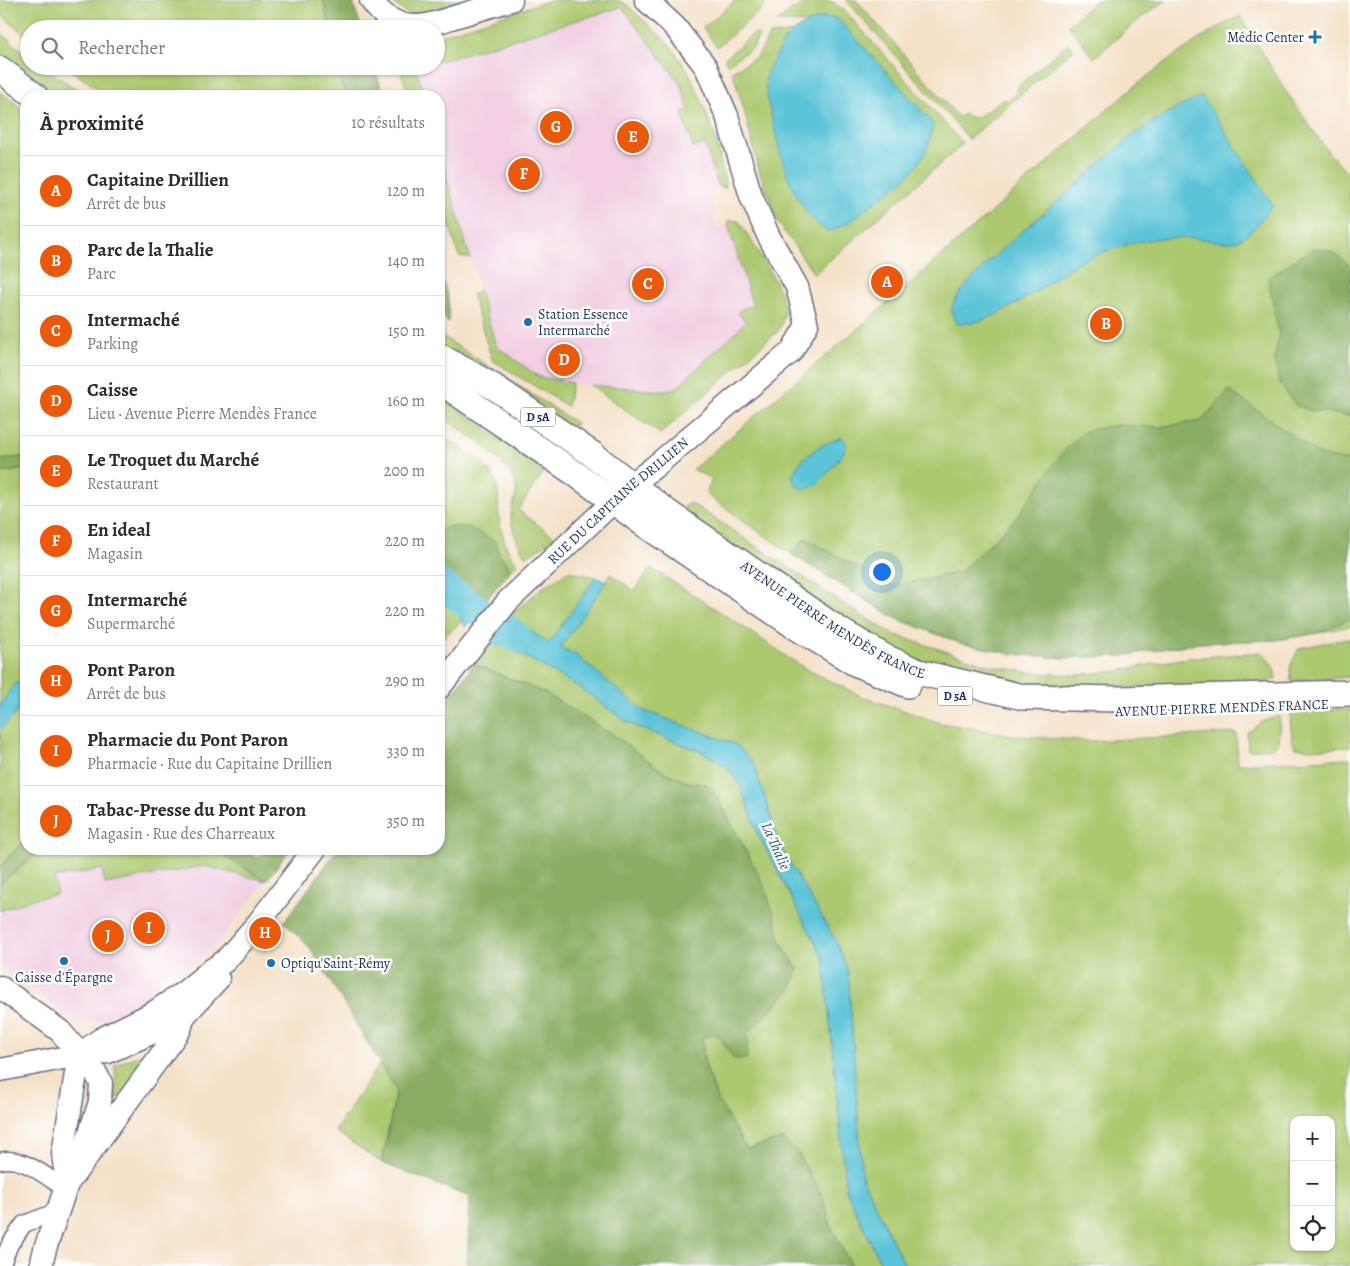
<!DOCTYPE html>
<html lang="fr">
<head>
<meta charset="utf-8">
<style>
	body { margin:0; font-family:Alegreya,serif; background:#f2f2f3; color:#2b2b33 }
	.controls { position:absolute; right:15px; bottom:15px; display:grid; overflow:hidden; border-radius:10px; box-shadow:0 1px 4px #0004 }
	.controls button { width:45px; height:45px; display:grid; place-items:center; padding:0; border:0; border-bottom:1px solid #e1e1e2; background:#fff; color:#2b2b33; font:25px sans-serif }
	.you { position:absolute; left:881px; top:571px; width:18px; height:18px; margin:-12px; border:4px solid #fff; border-radius:50%; background:#1a73e8; box-shadow:0 0 0 8px #1a73e833 }
	.badge { display:grid; place-items:center; width:32px; height:32px; border-radius:50%; background:#ea580c; color:#fff; font-size:16px; font-weight:700 }
	.pin { position:absolute; translate:-50% -50%; border:2px solid #fff; box-shadow:0 1px 5px #0006 }
	.list { margin:0; padding:0; list-style:none }
	h2 { display:flex; justify-content:space-between; align-items:center; height:65px; margin:0; padding:0 20px; font-size:21px }
	h2 small { font-size:16px; font-weight:400; color:#7c7c81 }
	.list li { display:grid; grid-template-columns:32px 1fr auto; gap:15px; align-items:center; box-sizing:border-box; height:70px; padding:0 20px; border-top:1px solid #e1e1e2 }
	.list b { display:block; font-size:19px; white-space:nowrap }
	.list p { margin:0; font-size:16px; white-space:nowrap; color:#7c7c81 }
	.list em { font-size:16px; font-style:normal; color:#7c7c81 }
	.icon { flex:none; width:28px; height:28px; fill:none; stroke:currentColor; stroke-width:2; stroke-linecap:round; stroke-linejoin:round }
	.map { position:relative; flex:none; width:1350px; height:1266px; overflow:hidden }
	.search { position:absolute; background:#fff; box-shadow:0 1px 4px #0004; left:20px; top:20px; width:425px; height:55px; display:flex; align-items:center; gap:12px; box-sizing:border-box; padding:0 18px; border-radius:28px; color:#7c7c81; font-size:19px }
	.panel { position:absolute; background:#fff; box-shadow:0 1px 4px #0004; left:20px; top:90px; width:425px; height:765px; border-radius:20px }
	.map>svg:first-child { display:block }
	.built { fill:#f2cfe2 }
	.green { fill:#acc970; stroke:#647c67; fill-rule:evenodd }
	.forest { fill:#89ad62; stroke:#526e60 }
	.water { fill:#5cc4d8; stroke:#3c7a9b }
	.lines { fill:none; stroke-linecap:round; stroke-linejoin:round }
	.river { stroke:#5cc4d8; stroke-width:30 }
	.street-casing { stroke:#676d83; stroke-width:19 }
	.secondary-casing { stroke:#676d83; stroke-width:25 }
	.primary-casing { stroke:#676d83; stroke-width:28 }
	.street { stroke:#fff; stroke-width:16 }
	.secondary { stroke:#fff; stroke-width:22 }
	.primary { stroke:#fff; stroke-width:25 }
	.poi-dot { fill:#1f6fb2; stroke:#fff; stroke-width:2 }
	.labels { text-anchor:middle; dominant-baseline:central; stroke-width:5; stroke-linejoin:round; paint-order:stroke }
	.shield { fill:#fff; stroke:#5f6d8e; stroke-width:1 }
	.shield-label { font-size:12px; font-weight:bold; fill:#1b2f5e }
	.poi-label { font-size:14px; fill:#1b2f5e; stroke:#fff; text-anchor:start }
	.street-label { font-size:14px; fill:#1b2f5e; stroke:#fff }
	.water-label { font-size:15px; font-style:italic; fill:#2e5c83; stroke:#fff }
</style>
</head>
<body>
<div class="map">
<svg width="1350" height="1266" viewBox="0 0 1350 1266">
	<rect width="100%" height="100%" fill="#fff"/>
	<filter id="ink" filterUnits="userSpaceOnUse"><feTurbulence type="fractalNoise" baseFrequency=".02" numOctaves="2"/><feDisplacementMap in="SourceGraphic" scale="10" xChannelSelector="R" yChannelSelector="G"/><feConvolveMatrix kernelMatrix="1 2 1 2 8 2 1 2 1" color-interpolation-filters="sRGB"/></filter>
	<filter id="wash" filterUnits="userSpaceOnUse"><feTurbulence type="fractalNoise" baseFrequency=".0096" numOctaves="4" result="noise"/><feDisplacementMap in="SourceGraphic" scale="20" xChannelSelector="R" yChannelSelector="G"/><feGaussianBlur stdDeviation="1.12" result="paint"/><feColorMatrix in="noise" values="0 0 0 0 0 0 0 0 0 0 0 0 0 0 0 0 0 1.4 0 .05"/><feComposite in="paint" operator="in"/></filter>
	<g filter="url(#wash)">
		<rect width="100%" height="100%" fill="#f5e1c8"/>
		<g class="built">
			<polygon points="622,7 680,83 689,110 683,113 693,147 705,144 718,186 707,190 713,208 716,228 728,225 753,306 741,309 747,322 676,388 662,391 582,385 539,377 496,346 439,150 439,96 424,96 416,68 422,66 436,66 436,62"/>
			<polygon points="204,866 266,881 215,946 146,1001 114,1017 86,1023 76,1022 0,967 0,911 32,899 57,894 54,878 103,869 106,884"/>
		</g>
		<g class="green">
			<polygon points="0,0 323,0 330,29 29,29 29,38 0,14"/>
			<polygon points="389,0 474,0 423,16 405,12"/>
			<polygon points="551,0 616,0 626,4 669,44 688,71 701,99 717,142 726,188 718,186 705,144 693,148 682,113 689,110 680,83 622,7 436,62 436,37"/>
			<polygon points="736,0 769,0 761,10 717,47 703,28"/>
			<polygon points="811,0 829,0 844,10 963,144 814,274 778,222 760,173 742,102 732,71 757,57 770,35 794,32 783,41 823,17 808,23 777,22 794,9"/>
			<polygon points="846,0 856,0 959,118 964,114 972,118 981,115 1003,99 1008,101 1018,92 1016,88 1068,43 1074,49 969,139"/>
			<polygon points="1097,0 1167,0 1142,17 1094,58 1068,25"/>
			<path d="M1240 16 1285 90 1328 152 1350 175V626L1318 633 1276 640 1196 643 1122 656 1063 658 1012 654 960 643 895 618 791 554 706 494 712 480 693 469 890 301 1130 90C1165 62 1200 36 1240 16Z"/>
			<polygon points="0,32 29,57 29,66 42,66 86,96 52,96 5,62 0,58"/>
			<polygon points="753,34 759,35 754,47 728,64 724,59"/>
			<polygon points="64,66 338,66 344,96 109,96"/>
			<polygon points="415,66 422,66 416,68 424,96 409,96 401,72 415,68"/>
			<polygon points="0,92 26,111 26,456 0,460"/>
			<polygon points="439,150 442,160 470,258 459,256 439,191"/>
			<path d="M730 220 739 221C751 242 781 284 784 307 785 316 782 325 777 332L660 434 590 385 662 391 676 388 746 322 738 313 741 309 753 306 728 225Z"/>
			<polygon points="479,290 496,346 539,377 572,383 567,406 492,360 472,295"/>
			<polygon points="439,334 576,423 572,430 439,347"/>
			<path d="M439 394 544 471 518 510 556 538 526 556C519 548 511 528 511 517 511 507 517 497 516 487 515 464 457 427 439 415Z"/>
			<path d="M439 433C453 443 489 464 495 479 500 491 497 505 499 517 501 533 507 552 517 564L511 570 506 561 499 555 449 526 439 532Z"/>
			<polygon points="26,469 26,673 11,689 0,707 0,473"/>
			<path d="M691 503 859 614 895 635 991 666 1035 673 1076 675 1117 671 1180 659 1261 652C1270 661 1275 666 1276 679L1263 683 1177 688 1018 685 945 670 903 654 852 629 683 511 685 506Z"/>
			<path d="M651 568 725 615 804 668 863 697 941 723 1019 736 1091 741 1236 733 1238 764 1350 758V1266H905L862 1178 848 971 837 943 781 848 754 764 737 745 642 710 575 654 560 648 610 574 635 591ZM1294 1120H1331V1247H1294Z"/>
			<polygon points="568,571 596,577 549,643 508,617 541,589"/>
			<polygon points="439,596 456,608 462,621 439,641"/>
			<polygon points="1350,638 1350,677 1291,681 1290,667 1299,648"/>
			<polygon points="488,642 510,648 579,687 628,723 702,752 728,767 741,787 758,834 824,959 846,1190 882,1266 851,1266 831,1226 822,1195 781,1139 747,1150 717,1099 704,1061 702,1037 717,1034 734,1059 748,1033 792,987 798,969 781,943 774,915 706,784 686,782 662,771 615,736 545,693 474,664"/>
			<polygon points="26,696 26,840 10,855 0,868 0,730 13,717"/>
			<polygon points="1350,709 1350,747 1309,749 1295,747 1292,740 1290,716 1295,711"/>
			<polygon points="1280,716 1278,743 1273,748 1248,750 1247,733 1263,721"/>
			<polygon points="43,849 212,849 266,881 204,866 105,884 102,869 54,878 57,894 32,899 0,911 0,884"/>
			<polygon points="163,1045 116,1100 115,1065"/>
			<polygon points="379,1064 396,1090 382,1163 335,1131"/>
		</g>
		<g class="forest">
			<polygon points="323,0 352,0 362,29 330,29"/>
			<polygon points="338,66 374,66 384,96 344,96"/>
			<path d="M1313 248C1331 249 1337 254 1350 266V416L1308 410 1295 405 1279 382 1274 362 1279 336 1268 278Z"/>
			<polygon points="439,269 448,297 449,322 439,314"/>
			<polygon points="1229,390 1318,454 1342,460 1350,460 1350,619 1318,633 1276,640 1196,643 1122,656 1063,658 1012,654 960,643 895,618 791,554 805,538 892,586 960,572 1015,519 1062,453 1085,431 1117,425 1158,427 1201,421"/>
			<polygon points="26,456 26,469 0,473 0,460"/>
			<polygon points="449,526 469,527 496,542 499,555 506,561 511,570 485,601 457,589 439,578 439,532"/>
			<polygon points="474,664 545,693 615,736 662,771 686,782 706,784 716,795 763,883 774,915 781,943 798,969 792,987 748,1033 747,1059 734,1059 717,1034 702,1038 704,1061 717,1099 747,1149 781,1139 798,1153 822,1195 831,1226 851,1266 467,1266 470,1197 382,1163 396,1090 311,949 284,922 338,849 439,849 439,712"/>
			<polygon points="26,840 26,849 43,849 0,884 0,868 10,855"/>
			<polygon points="212,849 243,849 256,858 272,849 290,849 266,881"/>
		</g>
		<g class="water">
			<path d="M823 17 837 18 933 123 928 147 920 161 905 179 849 222 828 232C792 207 781 159 772 119 770 109 764 86 766 78 766 72 771 65 774 60 787 33 794 28 823 17Z"/>
			<path d="M1202 96 1273 205C1264 216 1252 234 1238 240 1227 245 1213 240 1201 239 1191 238 1180 238 1170 238 1148 238 1128 244 1107 251 1097 254 1085 259 1076 264 1043 284 997 325 958 324 955 319 950 314 952 307 960 280 1048 210 1073 188 1092 171 1110 153 1130 138 1152 120 1177 108 1202 96Z"/>
			<path d="M842 437 847 443 843 454 821 480 813 487 803 489 795 484 792 476C801 454 821 445 842 437Z"/>
			<polygon points="596,577 607,581 560,648 575,654 642,710 737,745 754,764 781,848 837,943 848,971 862,1178 905,1266 882,1266 846,1190 824,959 758,834 741,787 728,767 702,752 628,723 579,687 510,648 488,642 508,617 549,643"/>
			<polygon points="439,578 457,589 485,601 465,627 456,608 439,596"/>
			<polygon points="26,673 26,696 13,717 0,730 0,707 11,689"/>
		</g>
		<g class="lines">
			<polyline class="river" points="439,584 517,637"/>
		</g>
	</g>
	<g filter="url(#ink)">
		<g class="lines">
			<defs>
				<g id="street">
					<path d="M0 1161C22 1155 47 1177 65 1189"/>
					<polyline points="1,1266 10,1244 24,1224 58,1211"/>
				</g>
				<g id="secondary">
					<path d="M371 0C380 14 395 25 413 26 426 27 439 22 451 18 471 12 491 6 511 0"/>
					<path id="s1" d="M439 688 508 601 632 484 653 468 791 352 807 325 797 287 768 235 751 196 727 116 706 67 675 27 646 0"/>
					<polyline points="0,987 60,1031 95,1072 101,1083 100,1102 84,1151"/>
					<polyline points="0,1070 79,1055 108,1052 170,1025 184,1016 218,979"/>
					<polyline points="67,1184 63,1153 79,1055 101,1039 153,1013 187,990 210,971 225,961 259,922 315,849"/>
					<polyline points="41,1266 45,1249 67,1184 180,1029 184,1016"/>
				</g>
				<g id="primary">
					<polyline points="0,69 35,96"/>
					<path id="s2" d="M439 356 494 387 592 454 667 512 839 630 885 657 918 672 1023 697 1119 699 1350 693"/>
					<polyline points="439,381 576,474 644,524 793,625 855,663 908,685"/>
				</g>
			</defs>
			<use href="#street" class="street-casing"/>
			<use href="#secondary" class="secondary-casing"/>
			<use href="#primary" class="primary-casing"/>
			<use href="#street" class="street"/>
			<use href="#secondary" class="secondary"/>
			<use href="#primary" class="primary"/>
		</g>
	</g>
	<g class="poi-dot">
		<path d="M1312.5 29.5h5v5h5v5h-5v5h-5v-5h-5v-5h5z"/>
		<circle cx="528" cy="322" r="5"/>
		<circle cx="64" cy="961" r="5"/>
		<circle cx="271" cy="963" r="5"/>
	</g>
	<g class="labels">
		<g class="shield">
			<rect x="520.5" y="407.5" width="35" height="19" rx="4"/>
			<rect x="937.5" y="686.5" width="35" height="19" rx="4"/>
		</g>
		<g class="shield-label">
			<text x="538" y="417">D 5A</text>
			<text x="955" y="696">D 5A</text>
		</g>
		<g class="poi-label">
			<text x="1304" y="37" text-anchor="end">Médic Center</text>
			<text x="538" y="314">Station Essence<tspan x="538" dy="16">Intermarché</tspan></text>
			<text x="281" y="963">Optiqu'Saint-Rémy</text>
			<text x="64" y="977" text-anchor="middle">Caisse d'Épargne</text>
		</g>
		<g class="street-label">
			<text stroke="none"><textPath href="#s1" startOffset="260">RUE DU CAPITAINE DRILLIEN</textPath></text>
			<text stroke="none"><textPath href="#s2" startOffset="475">AVENUE PIERRE MENDÈS FRANCE</textPath></text>
			<text transform="translate(1222 708) rotate(-2)">AVENUE PIERRE MENDÈS FRANCE</text>
		</g>
		<g class="water-label">
			<text transform="translate(776 846) rotate(66)">La Thalie</text>
		</g>
	</g>
</svg>
<div class="controls">
<button>+</button>
<button>−</button>
<button><svg class="icon" aria-label="locate" viewBox="0 0 24 24"><circle cx="12" cy="12" r="6"/><path d="M12 2v4M12 18v4M2 12h4M18 12h4"/></svg></button>
</div>
<div class="you"></div>
<div class="pin badge" style="left:887px;top:282px">A</div>
<div class="pin badge" style="left:1106px;top:324px">B</div>
<div class="pin badge" style="left:648px;top:284px">C</div>
<div class="pin badge" style="left:564px;top:360px">D</div>
<div class="pin badge" style="left:633px;top:137px">E</div>
<div class="pin badge" style="left:524px;top:174px">F</div>
<div class="pin badge" style="left:556px;top:127px">G</div>
<div class="pin badge" style="left:265px;top:933px">H</div>
<div class="pin badge" style="left:149px;top:928px">I</div>
<div class="pin badge" style="left:108px;top:936px">J</div>
<div class="search"><svg class="icon" aria-label="search" viewBox="0 0 24 24"><circle cx="10" cy="10" r="6"/><path d="M15 15l6 6"/></svg>Rechercher</div>
<section class="panel">
<h2>À proximité<small>10 résultats</small></h2>
<ul class="list">
<li><span class="badge">A</span><div><b>Capitaine Drillien</b><p>Arrêt de bus</p></div><em>120 m</em></li>
<li><span class="badge">B</span><div><b>Parc de la Thalie</b><p>Parc</p></div><em>140 m</em></li>
<li><span class="badge">C</span><div><b>Intermaché</b><p>Parking</p></div><em>150 m</em></li>
<li><span class="badge">D</span><div><b>Caisse</b><p>Lieu · Avenue Pierre Mendès France</p></div><em>160 m</em></li>
<li><span class="badge">E</span><div><b>Le Troquet du Marché</b><p>Restaurant</p></div><em>200 m</em></li>
<li><span class="badge">F</span><div><b>En ideal</b><p>Magasin</p></div><em>220 m</em></li>
<li><span class="badge">G</span><div><b>Intermarché</b><p>Supermarché</p></div><em>220 m</em></li>
<li><span class="badge">H</span><div><b>Pont Paron</b><p>Arrêt de bus</p></div><em>290 m</em></li>
<li><span class="badge">I</span><div><b>Pharmacie du Pont Paron</b><p>Pharmacie · Rue du Capitaine Drillien</p></div><em>330 m</em></li>
<li><span class="badge">J</span><div><b>Tabac-Presse du Pont Paron</b><p>Magasin · Rue des Charreaux</p></div><em>350 m</em></li>
</ul>
</section>
</div>
</body>
</html>
